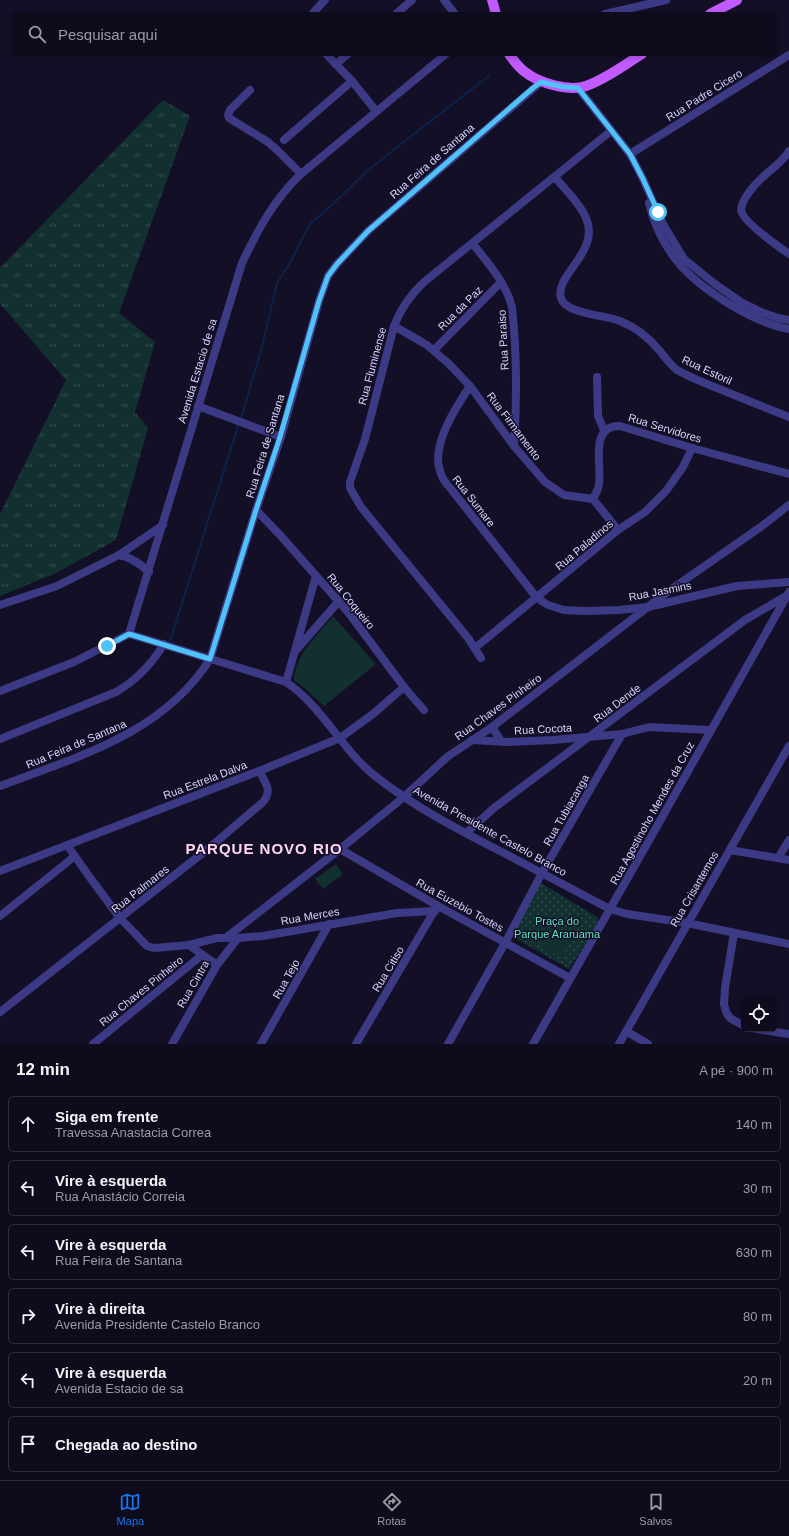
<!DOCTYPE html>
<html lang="pt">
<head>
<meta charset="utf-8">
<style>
	body { margin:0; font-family:Arial,sans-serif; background:#171425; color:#f1f3f6 }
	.controls { position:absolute; right:12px; bottom:12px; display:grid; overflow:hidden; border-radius:6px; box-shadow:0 2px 6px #0003 }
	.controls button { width:36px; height:36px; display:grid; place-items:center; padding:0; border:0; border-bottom:1px solid #2e2b3b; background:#0e0b1c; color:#f1f3f6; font:20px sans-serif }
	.stop { position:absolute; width:12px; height:12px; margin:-9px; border:3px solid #4fc3f7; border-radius:50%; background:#fff }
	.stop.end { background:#4fc3f7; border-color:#fff; box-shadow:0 1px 4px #0008 }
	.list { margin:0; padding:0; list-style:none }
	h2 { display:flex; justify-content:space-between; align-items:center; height:52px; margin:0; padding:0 16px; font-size:17px }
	h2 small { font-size:13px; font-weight:400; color:#9b9ba3 }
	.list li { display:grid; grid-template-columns:26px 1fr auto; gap:12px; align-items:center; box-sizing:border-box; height:56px; margin:0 8px 8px; padding:0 8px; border:1px solid #2e2b3b; border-radius:6px }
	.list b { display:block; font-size:15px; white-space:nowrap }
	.list p { margin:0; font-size:13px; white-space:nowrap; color:#9b9ba3 }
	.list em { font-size:13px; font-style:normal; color:#9b9ba3 }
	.icon { flex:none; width:22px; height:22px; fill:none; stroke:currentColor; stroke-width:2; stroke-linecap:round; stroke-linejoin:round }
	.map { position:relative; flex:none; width:789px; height:1044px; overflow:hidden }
	.search { position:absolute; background:#0e0b1c; box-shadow:0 2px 6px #0003; left:12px; right:12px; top:12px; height:44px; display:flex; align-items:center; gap:10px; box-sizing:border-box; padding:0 14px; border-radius:6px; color:#9b9ba3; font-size:15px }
	.sheet { height:436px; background:#0e0b1c }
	nav { display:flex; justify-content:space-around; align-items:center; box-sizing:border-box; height:56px; border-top:1px solid #2e2b3b; background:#0e0b1c; font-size:11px; color:#9b9ba3 }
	nav a { display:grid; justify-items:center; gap:2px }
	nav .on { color:#1a73e8 }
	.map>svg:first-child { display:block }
	.grass { fill:url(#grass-tufts) }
	.park { fill:url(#park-dots) }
	.pitch { fill:#12302f }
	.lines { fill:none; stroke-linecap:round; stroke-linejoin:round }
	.stream { stroke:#0c2248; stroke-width:2 }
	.minor { stroke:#3d3a85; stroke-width:8 }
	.major { stroke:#c25bff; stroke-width:10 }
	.route { stroke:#4fc3f7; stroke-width:5 }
	.labels { text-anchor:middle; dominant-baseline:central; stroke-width:3; stroke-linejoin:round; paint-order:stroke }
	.street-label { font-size:11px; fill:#d9d4ff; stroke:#130f26 }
	.park-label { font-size:11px; fill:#5fe0c0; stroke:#130f26 }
	.district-label { font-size:15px; font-weight:bold; letter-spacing:1px; fill:#ffd6f0; stroke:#130f26 }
</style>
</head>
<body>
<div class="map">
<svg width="789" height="1044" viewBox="0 0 789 1044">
	<defs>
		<pattern id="grass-tufts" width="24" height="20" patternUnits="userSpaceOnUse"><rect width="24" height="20" fill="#12302f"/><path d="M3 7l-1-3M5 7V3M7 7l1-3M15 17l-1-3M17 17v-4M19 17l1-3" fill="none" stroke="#344d4e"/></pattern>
		<pattern id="park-dots" width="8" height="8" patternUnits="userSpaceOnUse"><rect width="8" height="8" fill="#12302f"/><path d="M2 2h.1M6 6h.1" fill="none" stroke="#344d4e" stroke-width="1.8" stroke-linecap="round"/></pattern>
	</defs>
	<rect width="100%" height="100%" fill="#130f26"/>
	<polygon class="grass" points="163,100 190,116 119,313 155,342 135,412 148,428 116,540 56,573 0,596 0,514 66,380 0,304 0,268"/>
	<polygon class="park" points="541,883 597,917 598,922 596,927 569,969 515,938 514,934"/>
	<g class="pitch">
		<path d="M333 616 376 664 324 706 303 687 294 680C294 656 319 634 333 616Z"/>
		<polygon points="336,864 343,874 323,889 315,879"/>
		<polygon points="544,924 571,941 561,958 533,942"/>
	</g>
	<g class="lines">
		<g class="stream">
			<polyline points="241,419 262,347 277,283 289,265 309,225 333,204 365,173 406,140 489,76"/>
			<polyline points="168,643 171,638 239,423"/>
		</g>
		<g class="minor">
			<polyline points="444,0 455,14"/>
			<polyline points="312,14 325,0"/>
			<polyline points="396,14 412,0"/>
			<polyline points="605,14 666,0"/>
			<polyline points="336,64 348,54"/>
			<polyline points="352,81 376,111"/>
			<polyline points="578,88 630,154 643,179 663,224 684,259 715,284 741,302 761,312 778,318 789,320"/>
			<polyline points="250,90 230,110 228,115 229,118 268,142 277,150 301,174"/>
			<polyline points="284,140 352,81 326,54"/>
			<path d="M789 151C783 161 774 167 765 175 757 182 741 199 741 210 742 221 779 247 789 254"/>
			<polyline points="630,154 789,55"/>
			<path d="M555 177C565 190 580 203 586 218 601 252 554 275 561 298 565 314 606 315 620 321 635 327 649 338 659 350 665 357 669 364 677 370 691 378 707 384 722 390 744 399 766 408 789 417"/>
			<path d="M649 203C654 224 664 245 677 261 699 289 754 323 789 329"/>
			<path d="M473 244C488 263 506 283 512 307 517 353 517 400 514 446"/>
			<polyline points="394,326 427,345 448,363 470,386 514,446 545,482 564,495 593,499 618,530"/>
			<polyline points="434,350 501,282"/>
			<polyline points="597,377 598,416 604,430"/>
			<path d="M470 386C456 407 431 445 440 471 442 478 446 484 451 489L537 598 548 605 564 610 584 611 619 610 648 607 737 586 789 582"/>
			<polyline points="198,406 281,437"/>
			<path d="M593 499C595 494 599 489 599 484 602 465 589 425 620 426L692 448 789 474"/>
			<polyline points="256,510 280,535 348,612 404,687 424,710"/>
			<path d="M119 555C131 557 140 564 149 572"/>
			<polyline points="0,605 57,586 119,555 163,525"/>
			<path d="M129 634 286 682C323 707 341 749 375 776 413 806 457 829 500 851 537 870 573 890 610 909L627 914 687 923 789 944"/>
			<polyline points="475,648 618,530 645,512 666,491 683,467 692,448"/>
			<polyline points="297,649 339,601"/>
			<path d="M481 658 468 638 361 507 350 488V482L365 439 394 326C401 308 410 295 424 282L611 131"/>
			<polyline points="286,682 316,576"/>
			<path d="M0 691 74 662 129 634 242 263C258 230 274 199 301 174L446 54"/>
			<polyline points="492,727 501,741"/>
			<path d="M0 739 116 692C137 680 151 665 164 644"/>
			<polyline points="472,740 507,742 553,740 622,734 649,727 710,730"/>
			<path d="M0 786C77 757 164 733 210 659L256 510 281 437 319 301 328 276 337 264 368 231 541 82"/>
			<polyline points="466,833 494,808 745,620 786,596"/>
			<polyline points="67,845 91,879 120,918 147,946 154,948 189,945 217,938 238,938 263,936 397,913 435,911"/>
			<polyline points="340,849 438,906 570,978"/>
			<polyline points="730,850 789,860"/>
			<polyline points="778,858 789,840"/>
			<polyline points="0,871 259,771 340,738 373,714 404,687"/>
			<polyline points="0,916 75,856"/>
			<polyline points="734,933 725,988 724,1004 726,1012 730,1018 744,1026"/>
			<polyline points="227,937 340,849 404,797 447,757 492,727 666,593 762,526 789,505"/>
			<polyline points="189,945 217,965"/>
			<path d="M0 1012 209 848 262 803C273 792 266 783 259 771"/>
			<polyline points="756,1029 789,1034"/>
			<polyline points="626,1031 648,1044"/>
			<polyline points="93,1044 202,955"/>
			<polyline points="172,1044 217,965 238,938"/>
			<polyline points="261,1044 329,924"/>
			<polyline points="356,1044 436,908"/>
			<polyline points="448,1044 505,943 542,873 622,734"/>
			<polyline points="533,1044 647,844 789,592"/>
			<polyline points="619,1044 789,746"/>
		</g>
		<g class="major">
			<polyline points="492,0 496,14"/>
			<polyline points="710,14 737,0"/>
			<path d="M509 54C514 61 518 67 525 72 539 83 569 92 586 86 606 79 624 65 642 54"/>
		</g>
	</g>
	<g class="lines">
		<polyline class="route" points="107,646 129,634 210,659 256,510 280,437 319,301 328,276 337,264 368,231 533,88 541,82 564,87 578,88 630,154 643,179 658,212"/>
	</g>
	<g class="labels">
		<g class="street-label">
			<text transform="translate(704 95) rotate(-32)">Rua Padre Cicero</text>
			<text transform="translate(432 161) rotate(-41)">Rua Feira de Santana</text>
			<text transform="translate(460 308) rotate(-45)">Rua da Paz</text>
			<text transform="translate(503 340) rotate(-93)">Rua Paraiso</text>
			<text transform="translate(372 366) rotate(-75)">Rua Fluminense</text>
			<text transform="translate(707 370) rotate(25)">Rua Estoril</text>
			<text transform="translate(197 371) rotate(-73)">Avenida Estacio de sa</text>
			<text transform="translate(514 426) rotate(53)">Rua Firmamento</text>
			<text transform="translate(665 428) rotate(17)">Rua Servidores</text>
			<text transform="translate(265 446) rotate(-73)">Rua Feira de Santana</text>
			<text transform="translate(474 501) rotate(52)">Rua Sumare</text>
			<text transform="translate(584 545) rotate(-40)">Rua Paladinos</text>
			<text transform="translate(660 591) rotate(-11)">Rua Jasmins</text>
			<text transform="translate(351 601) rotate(51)">Rua Coqueiro</text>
			<text transform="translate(617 703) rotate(-37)">Rua Dende</text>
			<text transform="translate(498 707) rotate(-36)">Rua Chaves Pinheiro</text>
			<text transform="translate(543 729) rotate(-3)">Rua Cocota</text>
			<text transform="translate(76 744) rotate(-23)">Rua Feira de Santana</text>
			<text transform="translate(205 780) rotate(-21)">Rua Estrela Dalva</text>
			<text transform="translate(566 810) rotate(-60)">Rua Tubiacanga</text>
			<text transform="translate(652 813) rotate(-61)">Rua Agostinoho Mendes da Cruz</text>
			<text transform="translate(490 831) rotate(29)">Avenida Presidente Castelo Branco</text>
			<text transform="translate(140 889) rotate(-38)">Rua Palmares</text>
			<text transform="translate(694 889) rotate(-60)">Rua Crisantemos</text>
			<text transform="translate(460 905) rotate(29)">Rua Euzebio Tostes</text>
			<text transform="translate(310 916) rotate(-10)">Rua Merces</text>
			<text transform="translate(388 969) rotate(-59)">Rua Citiso</text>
			<text transform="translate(286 979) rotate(-61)">Rua Tejo</text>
			<text transform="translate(193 984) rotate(-60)">Rua Cintra</text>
			<text transform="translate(141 991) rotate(-39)">Rua Chaves Pinheiro</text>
		</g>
		<g class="park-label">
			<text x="557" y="921">Praça do<tspan x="557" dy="13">Parque Araruama</tspan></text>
		</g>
		<g class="district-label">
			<text x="264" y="848">PARQUE NOVO RIO</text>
		</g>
	</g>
</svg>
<div class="controls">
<button><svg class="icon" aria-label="locate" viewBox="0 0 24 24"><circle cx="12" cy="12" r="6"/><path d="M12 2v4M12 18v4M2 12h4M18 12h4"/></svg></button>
</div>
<div class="stop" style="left:658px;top:212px"></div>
<div class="stop end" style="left:107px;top:646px"></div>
<div class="search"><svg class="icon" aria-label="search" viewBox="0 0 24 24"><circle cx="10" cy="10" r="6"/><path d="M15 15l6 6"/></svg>Pesquisar aqui</div>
</div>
<section class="sheet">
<h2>12 min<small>A pé · 900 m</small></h2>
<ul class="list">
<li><svg class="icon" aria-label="ahead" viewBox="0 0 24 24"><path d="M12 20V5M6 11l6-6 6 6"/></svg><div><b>Siga em frente</b><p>Travessa Anastacia Correa</p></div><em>140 m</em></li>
<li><svg class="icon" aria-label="left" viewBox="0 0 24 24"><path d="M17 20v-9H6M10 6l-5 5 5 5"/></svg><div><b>Vire à esquerda</b><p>Rua Anastácio Correia</p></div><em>30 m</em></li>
<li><svg class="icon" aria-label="left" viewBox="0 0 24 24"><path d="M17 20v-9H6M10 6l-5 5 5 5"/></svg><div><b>Vire à esquerda</b><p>Rua Feira de Santana</p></div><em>630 m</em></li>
<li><svg class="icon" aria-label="right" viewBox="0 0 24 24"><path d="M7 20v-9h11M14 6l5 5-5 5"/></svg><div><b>Vire à direita</b><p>Avenida Presidente Castelo Branco</p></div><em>80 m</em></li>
<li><svg class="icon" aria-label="left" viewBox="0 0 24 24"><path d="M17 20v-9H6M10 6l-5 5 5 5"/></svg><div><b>Vire à esquerda</b><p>Avenida Estacio de sa</p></div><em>20 m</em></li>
<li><svg class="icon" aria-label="arrive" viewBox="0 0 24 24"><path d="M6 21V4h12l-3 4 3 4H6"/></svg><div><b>Chegada ao destino</b></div></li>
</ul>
</section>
<nav>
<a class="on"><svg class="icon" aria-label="map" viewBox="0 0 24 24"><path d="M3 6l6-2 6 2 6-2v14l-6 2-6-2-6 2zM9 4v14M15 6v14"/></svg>Mapa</a>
<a><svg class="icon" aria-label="directions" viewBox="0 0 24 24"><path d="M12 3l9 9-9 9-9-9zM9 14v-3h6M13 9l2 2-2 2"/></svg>Rotas</a>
<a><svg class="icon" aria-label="saved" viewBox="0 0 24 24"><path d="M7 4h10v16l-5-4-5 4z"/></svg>Salvos</a>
</nav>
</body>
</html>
